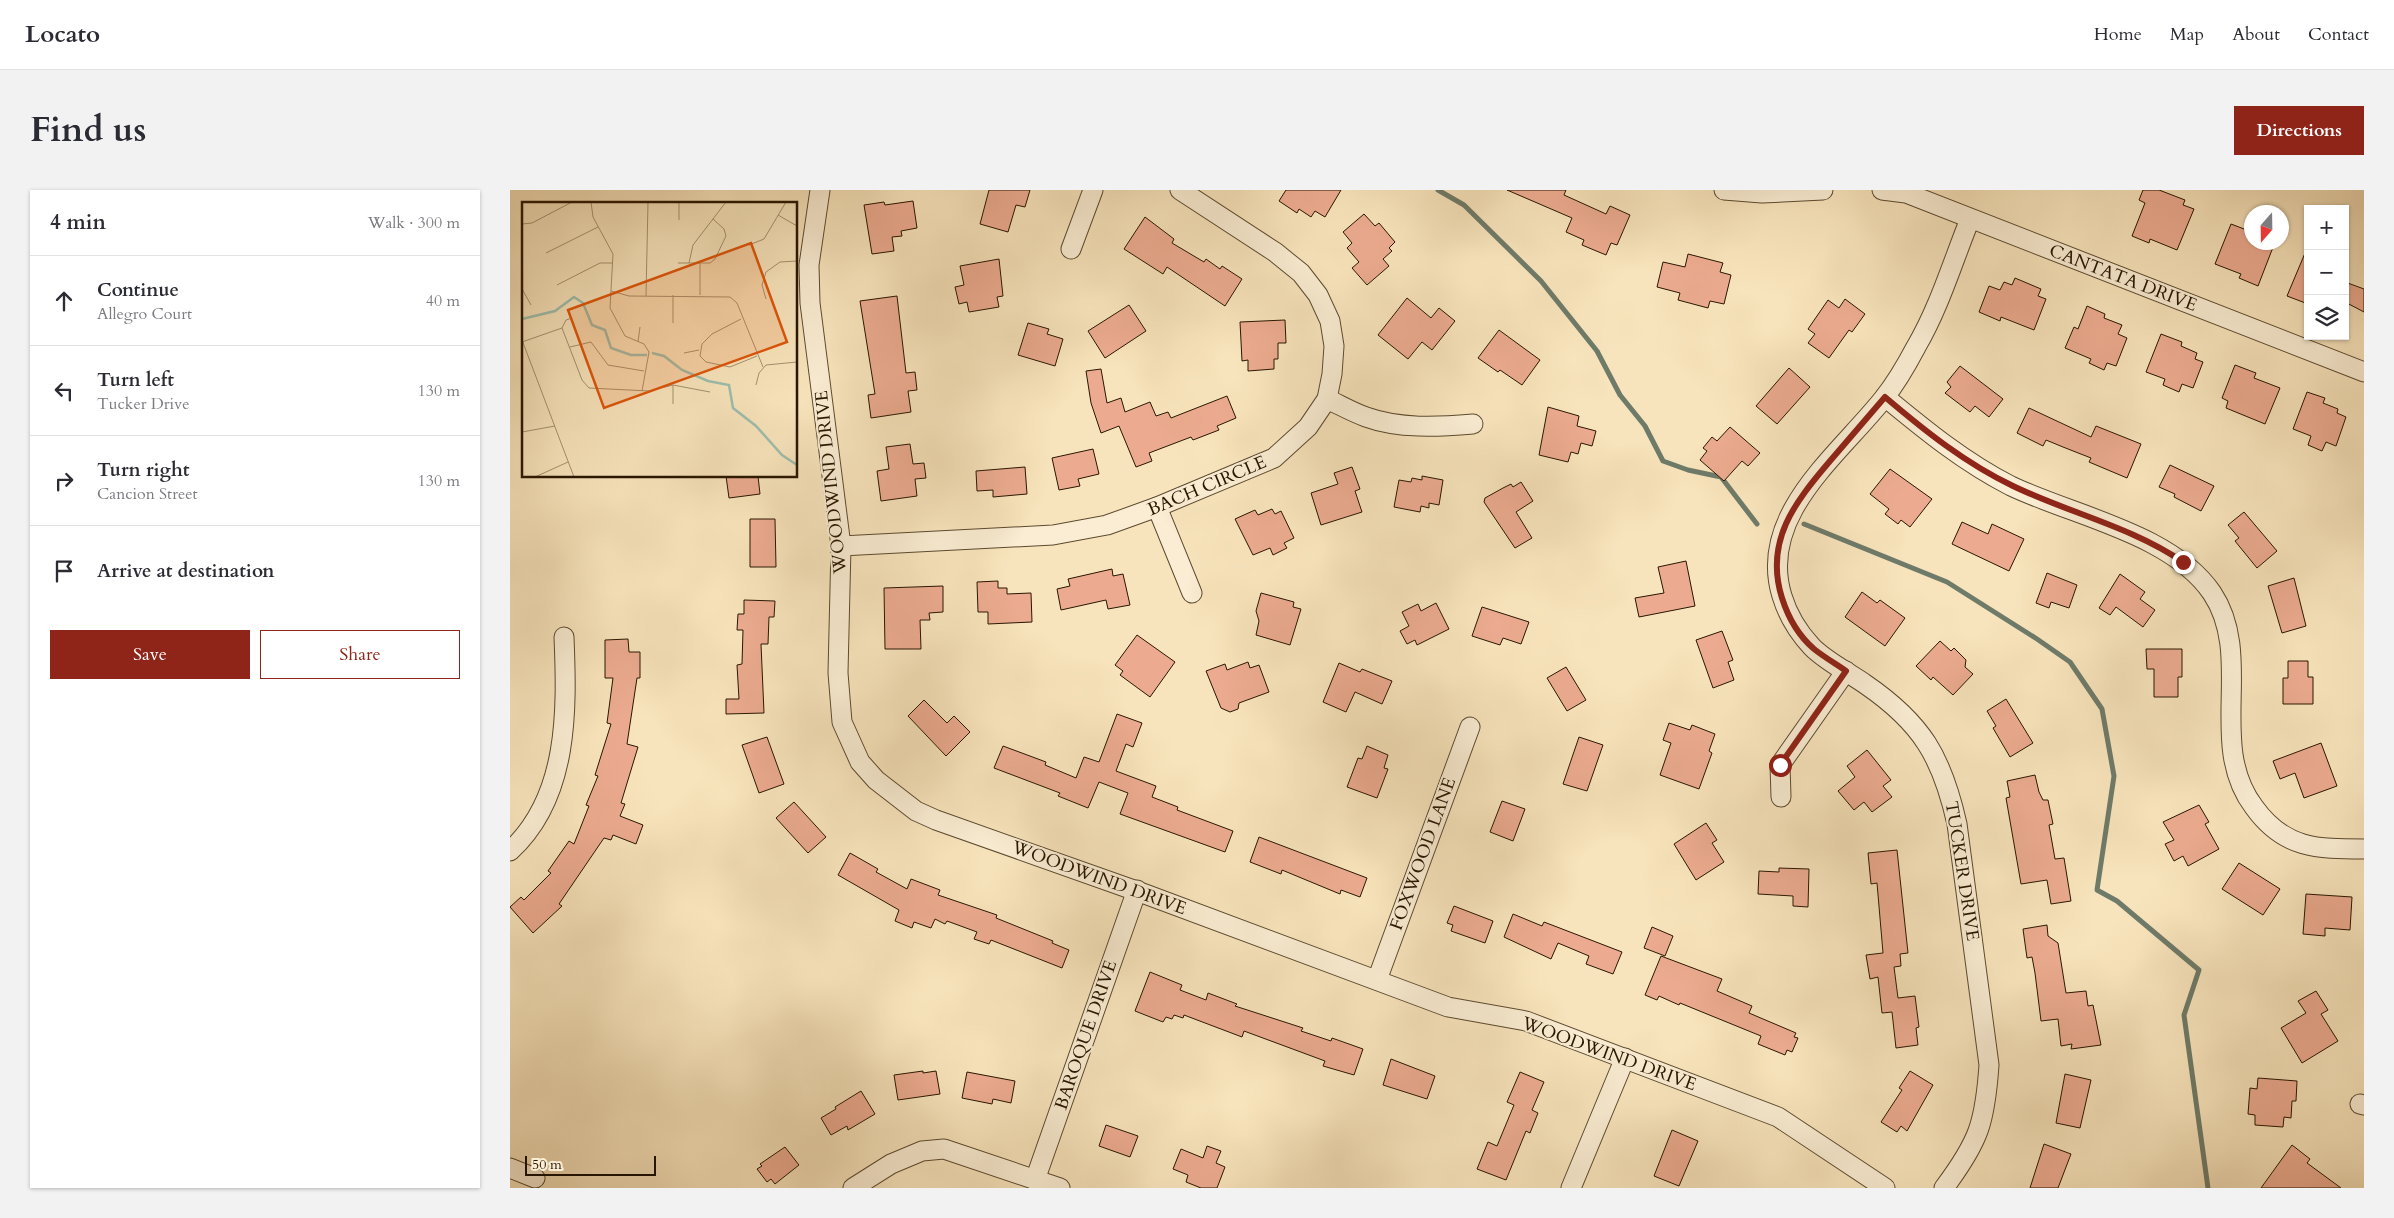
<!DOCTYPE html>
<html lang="en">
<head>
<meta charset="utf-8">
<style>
	body { margin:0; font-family:Cardo,serif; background:#f2f2f3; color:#2b2b33 }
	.controls { position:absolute; right:15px; top:15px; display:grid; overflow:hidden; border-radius:0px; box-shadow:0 1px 4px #0004 }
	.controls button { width:45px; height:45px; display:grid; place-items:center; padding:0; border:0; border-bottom:1px solid #e1e1e2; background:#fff; color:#2b2b33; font:25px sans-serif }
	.compass { position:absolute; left:1734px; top:15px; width:45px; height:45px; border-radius:50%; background:#fff; box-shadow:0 1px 4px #0004; rotate:200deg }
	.scale { position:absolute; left:15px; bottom:12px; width:131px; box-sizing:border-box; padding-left:5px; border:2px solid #281600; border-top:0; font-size:14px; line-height:18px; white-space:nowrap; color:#281600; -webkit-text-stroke:4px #faedd3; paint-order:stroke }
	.stop { position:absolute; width:15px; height:15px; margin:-11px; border:4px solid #8f2418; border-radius:50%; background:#fff }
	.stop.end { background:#8f2418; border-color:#fff; box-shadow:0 1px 5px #0008 }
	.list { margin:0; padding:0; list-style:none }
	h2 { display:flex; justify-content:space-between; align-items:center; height:65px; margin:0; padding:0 20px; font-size:21px }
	h2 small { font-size:16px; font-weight:400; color:#7c7c81 }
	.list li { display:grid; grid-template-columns:32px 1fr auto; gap:15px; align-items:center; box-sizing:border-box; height:90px; padding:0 20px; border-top:1px solid #e1e1e2 }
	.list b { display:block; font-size:19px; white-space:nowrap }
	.list p { margin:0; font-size:16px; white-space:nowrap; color:#7c7c81 }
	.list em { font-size:16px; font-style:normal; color:#7c7c81 }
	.actions { display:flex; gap:10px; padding:15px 20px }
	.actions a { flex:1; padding:11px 0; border:1px solid #8f2418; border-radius:0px; text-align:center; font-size:18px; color:#8f2418 }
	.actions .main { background:#8f2418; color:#fff }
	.icon { flex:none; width:28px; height:28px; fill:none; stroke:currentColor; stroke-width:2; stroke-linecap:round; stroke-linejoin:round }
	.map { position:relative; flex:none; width:1854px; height:998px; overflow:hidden; border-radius:0px }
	header { display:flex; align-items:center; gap:30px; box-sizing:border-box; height:70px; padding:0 25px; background:#fff; border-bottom:1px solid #e1e1e2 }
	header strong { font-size:24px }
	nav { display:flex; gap:28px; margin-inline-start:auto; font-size:18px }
	.intro { display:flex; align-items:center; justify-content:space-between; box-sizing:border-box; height:120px; padding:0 30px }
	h1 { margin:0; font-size:35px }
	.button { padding:12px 22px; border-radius:0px; background:#8f2418; color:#fff; font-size:18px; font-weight:700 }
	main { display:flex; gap:30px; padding:0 30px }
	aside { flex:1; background:#fff; border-radius:0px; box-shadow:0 1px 4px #0004 }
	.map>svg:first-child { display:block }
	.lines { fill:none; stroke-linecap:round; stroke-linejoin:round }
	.stream { stroke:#6e7b69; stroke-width:5 }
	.building { fill:#ecab90; stroke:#281600 }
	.minor-casing { stroke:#5c4a2f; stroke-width:21 }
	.minor { stroke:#faedd3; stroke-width:19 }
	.route { stroke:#8f2418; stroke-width:6 }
	.labels { text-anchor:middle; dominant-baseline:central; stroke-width:4; stroke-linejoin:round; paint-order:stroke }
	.street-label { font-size:18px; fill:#281600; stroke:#faedd3 }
	.inset-river { fill:none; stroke:#9dbfaf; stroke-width:2.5 }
	.inset-road { fill:none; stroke:#a59271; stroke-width:1 }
	.view { fill:#de560b; fill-opacity:0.15; stroke:#de560b; stroke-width:2.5 }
	.inset-edge { fill:none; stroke:#281600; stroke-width:2.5 }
</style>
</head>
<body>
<header>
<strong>Locato</strong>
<nav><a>Home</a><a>Map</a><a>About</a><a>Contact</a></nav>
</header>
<div class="intro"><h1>Find us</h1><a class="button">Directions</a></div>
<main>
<aside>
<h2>4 min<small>Walk · 300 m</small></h2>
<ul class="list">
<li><svg class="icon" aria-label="ahead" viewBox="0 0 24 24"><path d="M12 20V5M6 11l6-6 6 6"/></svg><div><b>Continue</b><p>Allegro Court</p></div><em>40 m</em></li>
<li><svg class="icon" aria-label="left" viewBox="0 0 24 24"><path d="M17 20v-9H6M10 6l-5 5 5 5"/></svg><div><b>Turn left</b><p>Tucker Drive</p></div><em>130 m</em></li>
<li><svg class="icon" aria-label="right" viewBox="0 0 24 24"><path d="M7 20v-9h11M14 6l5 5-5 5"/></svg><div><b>Turn right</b><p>Cancion Street</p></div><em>130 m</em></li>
<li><svg class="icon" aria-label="arrive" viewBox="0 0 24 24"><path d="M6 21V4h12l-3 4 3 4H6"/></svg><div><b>Arrive at destination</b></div></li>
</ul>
<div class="actions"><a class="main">Save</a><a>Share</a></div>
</aside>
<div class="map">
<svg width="1854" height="998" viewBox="0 0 1854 998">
	<rect width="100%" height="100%" fill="#f8e4bc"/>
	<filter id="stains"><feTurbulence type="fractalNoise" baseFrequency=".004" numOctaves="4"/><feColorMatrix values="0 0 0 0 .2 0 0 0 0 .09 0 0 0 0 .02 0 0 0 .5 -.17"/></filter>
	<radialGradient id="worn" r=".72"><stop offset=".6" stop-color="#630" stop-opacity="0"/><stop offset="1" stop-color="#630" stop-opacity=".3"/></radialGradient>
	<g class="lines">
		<g class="stream">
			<polyline points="928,0 954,15 1031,91 1087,161 1110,205 1135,236 1153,271 1178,280 1211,287 1247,334"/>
			<polyline points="1294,334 1437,392 1527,449 1560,472 1592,519 1604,586 1587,700 1607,711 1689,780 1674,825 1698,998"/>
		</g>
	</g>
	<g class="building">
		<polygon points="479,0 520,0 515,17 506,15 498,42 470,34"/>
		<polygon points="776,0 831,0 815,27 805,21 801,27 789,19 787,23 769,11"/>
		<polygon points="997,0 1056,0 1054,5 1096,24 1100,16 1120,25 1107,55 1101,53 1096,65 1072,55 1074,50 1056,42 1062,28"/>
		<polygon points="1633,0 1649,0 1675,10 1673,15 1684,19 1667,60 1640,49 1639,53 1622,46 1635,13 1629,10"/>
		<polygon points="403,11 407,38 391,41 392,46 382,47 384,61 362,64 354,15 374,12 375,15"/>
		<polygon points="854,24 865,36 869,33 885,52 879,58 882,61 873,69 879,76 857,95 842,78 849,72 837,58 842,53 833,42"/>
		<polygon points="635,27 664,49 662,53 694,72 696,69 710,79 712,76 732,89 715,116 657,77 653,84 614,59"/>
		<polygon points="1721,34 1742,42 1742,52 1765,52 1748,96 1729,88 1731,84 1705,74"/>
		<polygon points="1798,56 1798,114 1777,106"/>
		<polygon points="1178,64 1213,73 1210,82 1221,85 1214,114 1200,111 1198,118 1168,110 1170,103 1147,97 1153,72 1175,77"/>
		<polygon points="489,69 493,106 487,107 489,117 459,122 457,112 449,114 445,97 454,95 450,76"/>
		<polygon points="1505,88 1531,99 1528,106 1536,109 1524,140 1491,127 1490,131 1469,122 1479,96 1490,100 1494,92 1502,95"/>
		<polygon points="1835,92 1854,99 1854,122 1835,112"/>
		<polygon points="387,106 396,183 405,182 407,200 398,201 401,222 361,228 358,205 365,204 350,111"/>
		<polygon points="897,108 921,128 929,118 945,131 922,160 912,152 898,169 868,145"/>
		<polygon points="1335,109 1355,124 1342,142 1339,140 1319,168 1298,153 1305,144 1298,139 1318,110 1329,118"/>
		<polygon points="619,115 636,141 595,168 578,141"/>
		<polygon points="1577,116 1595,124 1594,128 1612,135 1608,144 1617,148 1606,176 1597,173 1594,180 1579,173 1581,169 1555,158 1564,137 1568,139"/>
		<polygon points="775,130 776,153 768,153 768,169 764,169 764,179 738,181 738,170 732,171 730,132"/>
		<polygon points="518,133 539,139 537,144 553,149 545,176 508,165"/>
		<polygon points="989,140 1030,170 1012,195 990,180 988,182 968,168"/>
		<polygon points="1651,144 1672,152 1671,156 1687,163 1685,169 1693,172 1683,198 1672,194 1669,202 1653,195 1655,189 1636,182"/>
		<polygon points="1725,175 1746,183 1744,188 1770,198 1755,234 1716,218 1718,211 1712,208"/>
		<polygon points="1450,176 1493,209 1479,227 1465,216 1460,222 1435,203 1441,197 1437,192"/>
		<polygon points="1279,178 1300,197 1267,234 1246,216"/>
		<polygon points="591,179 597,213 611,208 615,222 640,212 646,226 658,222 661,228 717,206 726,228 707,236 709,240 683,250 681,247 639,263 642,271 626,277 609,236 591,243 581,213 576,181"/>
		<polygon points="1797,202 1815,208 1813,213 1828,219 1827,223 1836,227 1826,256 1816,252 1812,261 1798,255 1801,246 1783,239"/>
		<polygon points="1038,217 1069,226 1067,236 1086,241 1082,256 1071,253 1068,264 1061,262 1058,272 1029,265"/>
		<polygon points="1519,218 1581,247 1586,236 1631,254 1617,288 1579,272 1581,268 1553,257 1536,250 1533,256 1507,243"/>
		<polygon points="1220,237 1250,263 1238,276 1232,271 1214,291 1190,270 1197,261 1193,258 1202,247 1207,251"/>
		<polygon points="400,254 403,274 414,273 416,288 405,289 407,306 371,311 367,281 379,279 376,257"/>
		<polygon points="583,259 589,284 568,289 570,296 549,300 542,268"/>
		<polygon points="1660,275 1704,296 1691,321 1664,307 1665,304 1649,297"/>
		<polygon points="515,277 517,304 483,307 483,300 467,301 466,281"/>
		<polygon points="842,277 850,299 845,301 852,322 811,335 801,303 828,294 824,283"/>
		<polygon points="1380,279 1422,309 1400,337 1391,330 1388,334 1375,324 1379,319 1360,304"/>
		<polygon points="216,286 248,286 250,304 219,308"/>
		<polygon points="912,286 933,290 929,315 919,313 919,318 911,316 910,322 884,317 889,290 901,292 902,288 912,290"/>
		<polygon points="1011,292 1023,311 1006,322 1022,348 1005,358 974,312 975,308 993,298 1001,294 1003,297"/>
		<polygon points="762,319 765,324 771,321 784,348 774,353 777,358 763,365 760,358 743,365 725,329 745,320 748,325"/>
		<polygon points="1734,322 1767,361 1747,378 1725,351 1729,348 1718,335"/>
		<polygon points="240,329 265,329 266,377 240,377"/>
		<polygon points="1452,332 1478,344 1482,334 1514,349 1499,381 1442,354"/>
		<polygon points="1176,371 1185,416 1129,427 1125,408 1154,403 1148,377"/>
		<polygon points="602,379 603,386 613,384 620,415 598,419 596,410 551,420 547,399 560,396 558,389"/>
		<polygon points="1537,383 1567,395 1559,418 1541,412 1539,418 1526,413"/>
		<polygon points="1610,384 1635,402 1630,409 1645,420 1633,437 1606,417 1600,425 1589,418"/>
		<polygon points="1784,388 1796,436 1772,443 1758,396"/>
		<polygon points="488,391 488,398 497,398 497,404 521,403 522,432 478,434 478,422 468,422 467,392"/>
		<polygon points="433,396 433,422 419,423 420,430 410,430 411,459 375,459 374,398"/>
		<polygon points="1352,402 1367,413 1370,410 1395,428 1375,456 1335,427"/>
		<polygon points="751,403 784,412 783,417 791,419 780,455 746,445 749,431 746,421"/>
		<polygon points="234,410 265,411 264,427 259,427 258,454 251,454 254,523 216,524 216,509 229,509 227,475 232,474 233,440 227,440 228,424 234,424"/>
		<polygon points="926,413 939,439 907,455 905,450 897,454 890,441 899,436 892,422 908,414 911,421"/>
		<polygon points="972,417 1019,432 1011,454 993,448 990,455 962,446"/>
		<polygon points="1212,441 1223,470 1218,472 1224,490 1203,498 1186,450"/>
		<polygon points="627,445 665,472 640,507 610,485 613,481 605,475"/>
		<polygon points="118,449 119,462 130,462 130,488 127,488 117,554 128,557 111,613 115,614 110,626 133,635 126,654 103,645 101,650 94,648 49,714 52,716 23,743 0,717 11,707 14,710 41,683 38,681 59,651 64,654 79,616 76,615 88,586 85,585 101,534 97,533 103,488 95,488 95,450"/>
		<polygon points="1430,451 1441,461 1444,458 1456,470 1455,477 1463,484 1443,505 1423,487 1421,490 1406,476"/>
		<polygon points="1636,459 1672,459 1672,487 1668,487 1668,507 1644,507 1644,479 1637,479"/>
		<polygon points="1778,471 1798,471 1798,487 1803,487 1803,514 1773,514 1773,488 1778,488"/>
		<polygon points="738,472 740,478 749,475 759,502 729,513 728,519 720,522 711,518 696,481 715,474 717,480"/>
		<polygon points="829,473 850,482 852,479 882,491 872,514 845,502 836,522 813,512"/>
		<polygon points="1056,477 1076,510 1057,521 1037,488"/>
		<polygon points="1496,509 1523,553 1500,567 1483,538 1486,536 1477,521"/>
		<polygon points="414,510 437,533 444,526 460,542 436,566 398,526"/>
		<polygon points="607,524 632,533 623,557 616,554 606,581 646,596 642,607 668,617 667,620 723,641 715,662 610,624 618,603 589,592 578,618 548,606 550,603 484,578 493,556 536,572 535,575 566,588 574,567 589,572"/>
		<polygon points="1159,533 1180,540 1182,535 1205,544 1199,561 1202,563 1189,599 1150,585 1161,553 1153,550"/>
		<polygon points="257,547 274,594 249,603 232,555"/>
		<polygon points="1069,547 1093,555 1077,601 1053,594"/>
		<polygon points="1811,553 1827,596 1794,608 1785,583 1770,589 1763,571"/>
		<polygon points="857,556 878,565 874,578 878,579 867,608 837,597 848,568 852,569"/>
		<polygon points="1357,560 1381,590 1373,596 1382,607 1362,622 1354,612 1344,620 1328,601 1345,587 1337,576"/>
		<polygon points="1525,585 1529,602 1533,610 1538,610 1543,634 1539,635 1545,669 1554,668 1561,711 1541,714 1537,690 1511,694 1496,608 1500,607 1497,591"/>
		<polygon points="992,611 1015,619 1003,651 980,642"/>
		<polygon points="284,612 316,647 298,663 266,628"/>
		<polygon points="1689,615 1699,632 1695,634 1709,659 1678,676 1673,666 1664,671 1655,654 1664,650 1653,632"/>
		<polygon points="1196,633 1207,650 1202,653 1214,672 1186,690 1164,654"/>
		<polygon points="749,647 857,688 850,707 831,700 830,704 772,680 771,684 740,672"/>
		<polygon points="1387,660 1398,763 1390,764 1391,776 1384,777 1388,808 1405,806 1409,837 1406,838 1408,855 1386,858 1382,822 1372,823 1368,787 1360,789 1356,765 1373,763 1367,693 1361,694 1358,663"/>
		<polygon points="340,663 368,679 366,682 397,699 401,689 430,700 428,705 487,725 486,728 543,751 542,753 559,760 552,778 481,750 479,754 464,749 467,742 437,731 435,734 425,729 421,738 404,732 402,738 385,731 389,720 328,685"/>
		<polygon points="1729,673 1770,699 1753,725 1712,699"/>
		<polygon points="1269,678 1299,679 1298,717 1283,716 1283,706 1248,704 1249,681 1269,682"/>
		<polygon points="1796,704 1842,707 1840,740 1815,738 1815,746 1793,744"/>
		<polygon points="944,716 983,731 975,753 941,741 943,735 937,733"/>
		<polygon points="1003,724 1032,736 1034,732 1112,762 1103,784 1076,774 1079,766 1048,753 1041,769 994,747"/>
		<polygon points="1537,735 1538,746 1548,753 1556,803 1576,801 1578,816 1583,815 1591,855 1561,859 1562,854 1551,856 1548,829 1531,831 1525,783 1522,767 1517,768 1513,739"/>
		<polygon points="1142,737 1163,746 1155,766 1134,758"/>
		<polygon points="1151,766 1212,789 1207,801 1242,816 1239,823 1286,843 1284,847 1288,848 1282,862 1277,860 1275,865 1248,854 1251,846 1170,813 1169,815 1149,806 1147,810 1135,805"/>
		<polygon points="640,782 672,795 670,800 696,810 698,803 727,814 725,816 793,838 791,841 821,851 822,848 853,859 844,885 813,876 815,871 734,841 732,847 674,825 673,828 664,825 662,829 656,827 653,832 625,821"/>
		<polygon points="1806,801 1818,820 1811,824 1828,851 1792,873 1771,838 1796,823 1788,811"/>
		<polygon points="881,869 925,886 917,909 873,895"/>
		<polygon points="413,881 413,883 426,881 430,904 388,910 384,885"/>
		<polygon points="1400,881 1423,895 1397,941 1391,936 1387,942 1371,932 1392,900 1389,898"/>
		<polygon points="457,882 505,891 501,913 483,909 482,914 452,908"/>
		<polygon points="1010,882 1034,892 1022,920 1028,923 1020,943 1016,941 996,990 967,979 978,952 987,956 1004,915 997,912"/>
		<polygon points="1555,884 1581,890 1570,938 1546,933"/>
		<polygon points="1748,888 1787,891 1786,911 1782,911 1781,928 1774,927 1773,937 1745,935 1745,925 1738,924 1740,898 1747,899"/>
		<polygon points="351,901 365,924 338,940 337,936 321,945 311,928 326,919 325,917"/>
		<polygon points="596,935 628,946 620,967 589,956"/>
		<polygon points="1162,940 1188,951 1169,996 1144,986"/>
		<polygon points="1534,954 1561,964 1548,998 1520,998"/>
		<polygon points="1782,955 1800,969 1797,973 1831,998 1751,998"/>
		<polygon points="697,956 711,961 706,973 715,977 707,998 691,998 676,992 678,985 663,979 671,959 693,968"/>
		<polygon points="275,957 289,975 265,994 261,989 257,992 247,979 252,976 250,974"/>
	</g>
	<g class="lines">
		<defs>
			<g id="minor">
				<polyline points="310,0 299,75 300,113 331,356 328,483 332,532 350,572 366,590 406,621 426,630 635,704 938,817 1016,831 1268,927 1375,998"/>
				<polyline points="1214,0 1252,3 1313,0"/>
				<polyline points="1372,0 1396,3 1854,182"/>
				<polyline points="561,59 583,0"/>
				<path d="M1375 207C1415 240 1454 272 1501 296 1564 326 1662 344 1702 403 1745 467 1696 554 1744 617 1774 659 1807 659 1854 659"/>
				<path d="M817 209C830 215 842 222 856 227 889 239 928 237 963 234"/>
				<polyline points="647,317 682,403"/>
				<polyline points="331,356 543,345 597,335 647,317 764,268 798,237 817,209 822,184 824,156 820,131 808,105 791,83 765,62 670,0"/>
				<polyline points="1271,607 1270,575 1336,481"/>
				<path d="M0 661C59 607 57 520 54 447"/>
				<polyline points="867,790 960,537"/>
				<polyline points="1850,914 1854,915"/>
				<polyline points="0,978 25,988"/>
				<polyline points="525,990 627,700"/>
				<polyline points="343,998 381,974 412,961 434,959 550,998"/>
				<polyline points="1061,998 1115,868"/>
				<path d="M1434 998C1469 951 1475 933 1479 875L1447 634C1432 567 1412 533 1355 494 1338 482 1317 472 1302 457 1288 442 1278 426 1272 406 1247 325 1329 265 1374 208 1386 193 1397 174 1406 157 1429 118 1443 71 1460 29"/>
			</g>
		</defs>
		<use href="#minor" class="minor-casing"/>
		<use href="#minor" class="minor"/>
	</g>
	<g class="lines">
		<path class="route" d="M1270 575 1336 481C1326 474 1314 467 1304 459 1289 446 1278 427 1272 408 1254 351 1285 312 1320 271 1338 250 1357 228 1375 207 1415 241 1455 273 1503 296 1559 323 1622 337 1673 372"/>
	</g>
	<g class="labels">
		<g class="street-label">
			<text transform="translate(1613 88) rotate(21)">CANTATA DRIVE</text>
			<text transform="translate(321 292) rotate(-96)">WOODWIND DRIVE</text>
			<text transform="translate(697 296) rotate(-23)">BACH CIRCLE</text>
			<text transform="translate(913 664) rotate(-70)">FOXWOOD LANE</text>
			<text transform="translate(1452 681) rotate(81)">TUCKER DRIVE</text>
			<text transform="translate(589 688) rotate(20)">WOODWIND DRIVE</text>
			<text transform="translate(576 845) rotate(-71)">BAROQUE DRIVE</text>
			<text transform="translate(1099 864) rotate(20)">WOODWIND DRIVE</text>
		</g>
	</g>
	<g transform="translate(12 12)">
		<rect width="275" height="275" fill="#f8e4bc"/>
		<path class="inset-river" d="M0 117 33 109 52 95 61 101 70 123 83 128 89 146 109 153H125M130 151 142 154 160 168 186 179 207 183 211 206 234 224 260 253 275 263"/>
		<path class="inset-road" d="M69 0 71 15 91 52 88 106 103 134 122 142 127 150 120 189M157 0V18M256 13 275 24M0 22 10 21 50 0M227 43 242 37 264 0M24 51 76 25M156 61H188L193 57 204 34 202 27 191 17M167 61 171 43 204 0M178 61V93M35 83 78 61H91M0 87 9 103M89 89 107 94 208 95 215 101 241 165M124 94 126 0M244 97 240 83 244 70 258 60 275 59M50 116 44 118 40 126 60 178 67 186 127 189 151 183 188 190M219 117 190 132 180 142 178 154 184 160 208 165 235 154M151 121V93M0 138 52 275M0 140 40 126M116 140 118 125M48 145 69 140 86 163 122 169M162 151 177 148M151 183V202M234 183 237 171 244 163 275 160M0 230 33 224M13 275 46 260"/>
		<path class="view" d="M229 41 265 140 82 206 46 108Z"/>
		<rect width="275" height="275" class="inset-edge"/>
	</g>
	<rect width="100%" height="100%" filter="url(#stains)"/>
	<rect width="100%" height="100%" fill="url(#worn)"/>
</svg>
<div class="controls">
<button>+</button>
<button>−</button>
<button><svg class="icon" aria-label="layers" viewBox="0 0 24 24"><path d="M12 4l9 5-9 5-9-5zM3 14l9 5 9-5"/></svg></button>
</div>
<svg class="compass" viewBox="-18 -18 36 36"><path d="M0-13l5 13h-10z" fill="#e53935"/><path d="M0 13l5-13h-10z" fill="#7c7c81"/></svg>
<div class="scale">50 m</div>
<div class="stop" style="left:1270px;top:575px"></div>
<div class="stop end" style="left:1673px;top:372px"></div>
</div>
</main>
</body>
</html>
